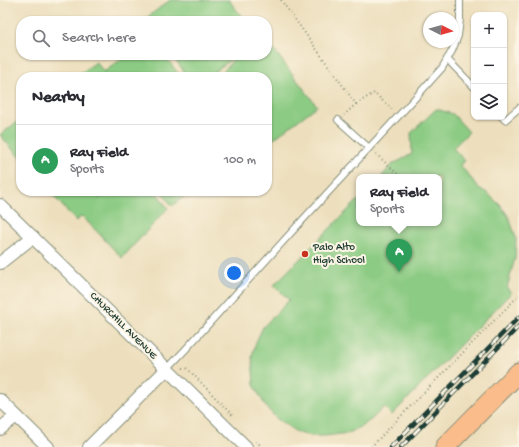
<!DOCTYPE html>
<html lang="en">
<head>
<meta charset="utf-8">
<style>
	body { margin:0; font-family:"Gochi Hand",sans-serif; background:#f2f2f3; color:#2b2b33 }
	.controls { position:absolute; right:12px; top:12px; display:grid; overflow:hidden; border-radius:8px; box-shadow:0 1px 3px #0004 }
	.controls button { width:36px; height:36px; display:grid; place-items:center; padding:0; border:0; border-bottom:1px solid #e1e1e2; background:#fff; color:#2b2b33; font:20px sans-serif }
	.compass { position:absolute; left:423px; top:12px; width:36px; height:36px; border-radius:50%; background:#fff; box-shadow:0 1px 3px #0004; rotate:96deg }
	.you { position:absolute; left:234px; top:273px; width:14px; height:14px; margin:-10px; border:3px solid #fff; border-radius:50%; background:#1a73e8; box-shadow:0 0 0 6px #1a73e833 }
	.badge { display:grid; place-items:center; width:26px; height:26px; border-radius:50%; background:#0b8043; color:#fff; font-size:13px; font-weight:700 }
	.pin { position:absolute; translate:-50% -33px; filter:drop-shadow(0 1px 2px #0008) }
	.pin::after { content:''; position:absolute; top:21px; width:14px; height:12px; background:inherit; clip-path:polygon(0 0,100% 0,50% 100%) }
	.popup { position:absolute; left:356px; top:174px; width:86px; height:52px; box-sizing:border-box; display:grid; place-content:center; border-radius:8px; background:#fff; filter:drop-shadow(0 1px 3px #0005); font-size:13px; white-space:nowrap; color:#7c7c81 }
	.popup b { font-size:15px; color:#2b2b33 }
	.popup::after { content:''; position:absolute; left:50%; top:100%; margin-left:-8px; border:8px solid transparent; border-top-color:#fff }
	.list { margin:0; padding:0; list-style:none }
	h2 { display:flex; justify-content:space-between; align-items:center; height:52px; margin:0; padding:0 16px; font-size:17px }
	h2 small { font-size:13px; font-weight:400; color:#7c7c81 }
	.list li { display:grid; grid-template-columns:26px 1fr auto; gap:12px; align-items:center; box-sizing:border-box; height:72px; padding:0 16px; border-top:1px solid #e1e1e2 }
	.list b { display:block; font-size:15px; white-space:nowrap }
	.list p { margin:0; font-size:13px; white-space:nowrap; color:#7c7c81 }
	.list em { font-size:13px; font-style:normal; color:#7c7c81 }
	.icon { flex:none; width:22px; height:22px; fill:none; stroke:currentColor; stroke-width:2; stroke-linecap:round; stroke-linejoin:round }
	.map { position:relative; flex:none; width:519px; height:447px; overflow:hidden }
	.search { position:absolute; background:#fff; box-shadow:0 1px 3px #0004; left:16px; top:16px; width:256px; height:44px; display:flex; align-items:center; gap:10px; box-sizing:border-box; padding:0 14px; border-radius:16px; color:#7c7c81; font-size:15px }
	.panel { position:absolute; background:#fff; box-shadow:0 1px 3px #0004; left:16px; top:72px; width:256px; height:124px; border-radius:16px }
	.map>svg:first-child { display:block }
	.green { fill:#8bcb83; stroke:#55845c }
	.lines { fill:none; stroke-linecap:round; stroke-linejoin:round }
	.lane-casing { stroke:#868e78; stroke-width:8 }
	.street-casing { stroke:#868e78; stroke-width:14 }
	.primary-casing { stroke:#868e78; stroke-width:21 }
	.path { stroke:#868e78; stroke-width:2; stroke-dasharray:1 3; stroke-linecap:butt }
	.lane { stroke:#fff; stroke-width:6 }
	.street { stroke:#fff; stroke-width:12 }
	.primary { stroke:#f9bc8a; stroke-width:19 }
	.rail-casing { stroke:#1f3d34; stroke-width:4.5 }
	.rail { stroke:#fcf5e5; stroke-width:3; stroke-dasharray:9; stroke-linecap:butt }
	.poi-dot { fill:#c8321e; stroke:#fcf5e5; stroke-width:1.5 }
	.labels { text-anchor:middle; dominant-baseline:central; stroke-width:4; stroke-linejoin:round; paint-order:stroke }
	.poi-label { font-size:11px; fill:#1f3d34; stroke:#fcf5e5; text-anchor:start }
	.street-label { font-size:11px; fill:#1f3d34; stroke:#fcf5e5 }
</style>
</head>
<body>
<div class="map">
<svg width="519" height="447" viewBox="0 0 519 447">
	<rect width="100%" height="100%" fill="#fcf5e5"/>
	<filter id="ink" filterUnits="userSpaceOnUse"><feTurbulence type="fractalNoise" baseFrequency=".025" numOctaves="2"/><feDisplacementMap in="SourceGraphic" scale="8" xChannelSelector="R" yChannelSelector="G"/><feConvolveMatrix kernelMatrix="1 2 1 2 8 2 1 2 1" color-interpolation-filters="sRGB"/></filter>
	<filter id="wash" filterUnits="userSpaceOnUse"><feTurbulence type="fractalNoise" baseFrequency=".012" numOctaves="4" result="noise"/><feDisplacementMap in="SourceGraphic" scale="16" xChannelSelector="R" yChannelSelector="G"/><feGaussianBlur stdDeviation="0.9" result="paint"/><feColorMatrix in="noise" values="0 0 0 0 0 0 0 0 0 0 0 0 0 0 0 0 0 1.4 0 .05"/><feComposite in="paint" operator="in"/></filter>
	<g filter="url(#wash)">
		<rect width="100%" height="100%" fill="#eddfbd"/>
		<g class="green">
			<polygon points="170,0 229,0 245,21 147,21 145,19"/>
			<polygon points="267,41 317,106 267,144 267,77 218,77 234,59 242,55 267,55"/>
			<polygon points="127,55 164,55 181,77 76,77 96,62 104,72"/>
			<polygon points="172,55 237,55 207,77 188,77"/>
			<polygon points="436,109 453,114 469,132 453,148 465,161 460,165 479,188 487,193 500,205 509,217 516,238 515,258 507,288 511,293 392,415 384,407 372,419 362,426 349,433 325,436 311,436 298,433 277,419 266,407 254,385 252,356 256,342 263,327 289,300 274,285 359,199 359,223 439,223 439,177 381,177 393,164 412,154 411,133"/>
			<polygon points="21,119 21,159 0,135"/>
			<polygon points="49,191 105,191 99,199 108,191 155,191 168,208 122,258 82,216 76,221"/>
			<polygon points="161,191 192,191 172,206"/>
		</g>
	</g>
	<g filter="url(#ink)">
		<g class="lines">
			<defs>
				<g id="lane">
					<polyline points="447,59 474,87"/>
					<polyline points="502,117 505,120 519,108"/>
					<polyline points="338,120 369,148"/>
					<polyline points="167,369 185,350 298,225 416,97 442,68 452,51 458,36 460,19 460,0"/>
				</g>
				<g id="street">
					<polyline points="0,205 246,447"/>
					<polyline points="0,263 33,237"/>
					<polyline points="0,400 48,447"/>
					<polyline points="0,429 16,416"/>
					<polyline points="89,447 167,369"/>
				</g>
				<polyline id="primary" points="445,447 519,372"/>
			</defs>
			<use href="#lane" class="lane-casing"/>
			<use href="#street" class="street-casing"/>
			<use href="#primary" class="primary-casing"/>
			<g class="path">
				<polyline points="281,0 356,104 344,115"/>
				<polyline points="356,104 374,93 393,110"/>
				<polyline points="376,154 401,177"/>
				<polyline points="183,368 187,368 234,417"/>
				<polyline points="256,441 262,447"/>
				<path d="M371 447C420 396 470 346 519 295"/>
			</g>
			<use href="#lane" class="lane"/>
			<use href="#street" class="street"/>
			<use href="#primary" class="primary"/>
			<defs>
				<g id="rail">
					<polyline points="391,447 519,317"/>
					<polyline points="401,447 519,326"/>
				</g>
			</defs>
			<use href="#rail" class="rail-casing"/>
			<use href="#rail" class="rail"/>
		</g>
	</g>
	<circle class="poi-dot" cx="305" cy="254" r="4"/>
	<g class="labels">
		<g class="poi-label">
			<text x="313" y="248">Palo Alto<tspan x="313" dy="13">High School</tspan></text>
		</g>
		<g class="street-label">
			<text transform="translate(123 326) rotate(45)">CHURCHILL AVENUE</text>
		</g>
	</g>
</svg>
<div class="controls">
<button>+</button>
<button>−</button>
<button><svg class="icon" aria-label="layers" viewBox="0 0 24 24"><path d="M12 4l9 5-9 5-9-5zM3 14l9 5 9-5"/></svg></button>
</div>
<svg class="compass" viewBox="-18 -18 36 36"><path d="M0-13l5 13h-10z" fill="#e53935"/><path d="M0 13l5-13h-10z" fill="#7c7c81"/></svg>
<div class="you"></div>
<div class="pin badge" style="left:399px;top:272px;background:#2e9e5b">A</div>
<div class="popup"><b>Ray Field</b>Sports</div>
<div class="search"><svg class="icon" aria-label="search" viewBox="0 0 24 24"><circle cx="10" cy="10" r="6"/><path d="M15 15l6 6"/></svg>Search here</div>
<section class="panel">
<h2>Nearby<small></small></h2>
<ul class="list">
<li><span class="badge" style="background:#2e9e5b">A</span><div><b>Ray Field</b><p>Sports</p></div><em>100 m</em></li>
</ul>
</section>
</div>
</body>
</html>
